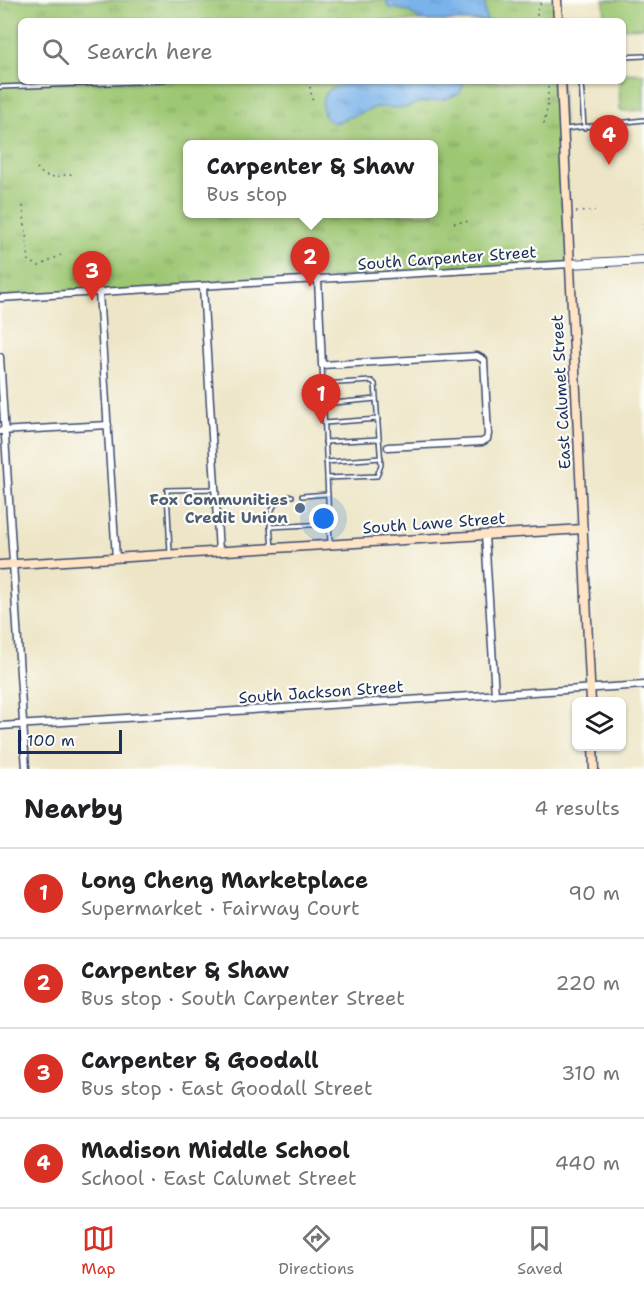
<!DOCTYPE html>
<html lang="en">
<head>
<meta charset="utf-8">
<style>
	body { margin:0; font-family:"Shantell Sans",sans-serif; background:#f2f2f2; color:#202124 }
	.controls { position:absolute; right:18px; bottom:18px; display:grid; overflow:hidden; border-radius:9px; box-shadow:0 2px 4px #0004 }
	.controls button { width:54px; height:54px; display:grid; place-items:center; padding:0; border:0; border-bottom:2px solid #e0e0e0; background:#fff; color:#202124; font:30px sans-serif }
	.scale { position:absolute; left:18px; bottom:15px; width:104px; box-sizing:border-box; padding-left:6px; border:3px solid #1b2f5e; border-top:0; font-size:16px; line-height:21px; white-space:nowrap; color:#1b2f5e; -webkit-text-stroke:4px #fdfcf7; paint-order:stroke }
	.you { position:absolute; left:324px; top:519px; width:21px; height:21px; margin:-15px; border:4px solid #fff; border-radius:50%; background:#1a73e8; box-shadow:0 0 0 9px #1a73e833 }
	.badge { display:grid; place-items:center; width:39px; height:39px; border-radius:50%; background:#d93025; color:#fff; font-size:20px; font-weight:700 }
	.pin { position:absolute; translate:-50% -50px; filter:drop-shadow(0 2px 3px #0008) }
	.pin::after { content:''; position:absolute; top:32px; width:21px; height:18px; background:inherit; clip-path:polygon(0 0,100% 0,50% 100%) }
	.popup { position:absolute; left:183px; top:140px; width:255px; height:78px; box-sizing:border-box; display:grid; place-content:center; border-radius:9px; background:#fff; filter:drop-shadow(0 2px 4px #0005); font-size:20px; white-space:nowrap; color:#757577 }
	.popup b { font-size:22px; color:#202124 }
	.popup::after { content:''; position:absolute; left:50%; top:100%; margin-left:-12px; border:12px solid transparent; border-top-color:#fff }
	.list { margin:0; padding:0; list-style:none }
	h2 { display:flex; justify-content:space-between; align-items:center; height:78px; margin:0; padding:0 24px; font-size:26px }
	h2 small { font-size:20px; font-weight:400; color:#757577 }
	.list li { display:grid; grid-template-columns:39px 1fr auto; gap:18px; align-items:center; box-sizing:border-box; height:90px; padding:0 24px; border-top:2px solid #e0e0e0 }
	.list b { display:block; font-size:22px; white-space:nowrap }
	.list p { margin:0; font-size:20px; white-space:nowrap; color:#757577 }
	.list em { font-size:20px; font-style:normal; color:#757577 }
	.icon { flex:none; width:33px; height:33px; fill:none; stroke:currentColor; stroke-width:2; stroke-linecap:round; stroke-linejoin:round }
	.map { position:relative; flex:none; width:644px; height:769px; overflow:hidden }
	.search { position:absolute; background:#fff; box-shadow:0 2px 4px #0004; left:18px; right:18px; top:18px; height:66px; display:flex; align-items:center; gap:15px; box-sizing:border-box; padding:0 21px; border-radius:9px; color:#757577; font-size:22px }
	.sheet { height:438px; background:#fff }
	nav { display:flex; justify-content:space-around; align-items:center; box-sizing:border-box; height:84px; border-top:2px solid #e0e0e0; background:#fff; font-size:16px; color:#757577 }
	nav a { display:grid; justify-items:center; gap:3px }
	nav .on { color:#d93025 }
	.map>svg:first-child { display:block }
	.grass { fill:url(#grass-tufts); stroke:#5c7b68; stroke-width:1.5; fill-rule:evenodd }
	.pitch { fill:#9ec773; stroke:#5c7b68; stroke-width:1.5 }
	.water { fill:url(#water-ripples); stroke:#4a71a4; stroke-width:1.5 }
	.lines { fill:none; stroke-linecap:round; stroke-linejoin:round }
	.service-casing { stroke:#3a4a6e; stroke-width:6 }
	.minor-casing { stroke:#3a4a6e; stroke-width:9 }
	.tertiary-casing { stroke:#3a4a6e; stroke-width:10 }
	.secondary-casing { stroke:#3a4a6e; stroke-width:11 }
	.path { stroke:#3a4a6e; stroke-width:1.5; stroke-dasharray:1.5 4.5; stroke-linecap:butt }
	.service { stroke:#fff; stroke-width:3 }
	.minor { stroke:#fff; stroke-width:6 }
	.tertiary { stroke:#fff; stroke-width:8 }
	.secondary { stroke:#fee4c5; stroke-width:8 }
	.service-dot { fill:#5c6f8a; stroke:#fdfcf7; stroke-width:2 }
	.labels { text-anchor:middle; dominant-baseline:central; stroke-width:4.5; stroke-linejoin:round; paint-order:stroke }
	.street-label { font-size:16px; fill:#1b2f5e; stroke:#fdfcf7 }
	.service-label { font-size:16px; font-weight:bold; fill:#4e5e75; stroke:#fdfcf7; text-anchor:end }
</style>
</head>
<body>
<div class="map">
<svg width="644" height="769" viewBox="0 0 644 769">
	<defs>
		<pattern id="grass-tufts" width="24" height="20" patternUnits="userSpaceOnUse" patternTransform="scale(1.5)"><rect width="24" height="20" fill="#9ec773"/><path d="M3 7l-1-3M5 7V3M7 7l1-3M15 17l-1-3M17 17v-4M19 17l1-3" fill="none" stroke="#80a262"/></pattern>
		<pattern id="water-ripples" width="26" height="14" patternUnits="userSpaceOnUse" patternTransform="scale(1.5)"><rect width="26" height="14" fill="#79b3ea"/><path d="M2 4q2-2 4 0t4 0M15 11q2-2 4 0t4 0" fill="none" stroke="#6292c1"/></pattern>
	</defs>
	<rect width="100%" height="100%" fill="#fdfcf7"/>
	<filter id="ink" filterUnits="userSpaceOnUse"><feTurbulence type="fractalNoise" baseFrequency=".0167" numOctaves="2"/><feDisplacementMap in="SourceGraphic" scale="12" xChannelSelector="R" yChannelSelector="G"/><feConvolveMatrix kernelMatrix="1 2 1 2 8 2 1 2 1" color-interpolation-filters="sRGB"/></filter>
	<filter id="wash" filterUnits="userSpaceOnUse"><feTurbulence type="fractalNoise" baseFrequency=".008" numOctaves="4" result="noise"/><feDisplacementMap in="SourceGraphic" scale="24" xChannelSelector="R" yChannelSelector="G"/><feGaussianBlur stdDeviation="1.35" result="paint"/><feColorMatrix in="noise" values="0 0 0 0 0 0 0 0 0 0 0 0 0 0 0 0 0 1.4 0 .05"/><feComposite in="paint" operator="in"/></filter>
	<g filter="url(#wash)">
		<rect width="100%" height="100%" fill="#ede5c6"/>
		<path class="grass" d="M0 0H557L558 21H21V81H561L570 264 0 298ZM187 144H433V214H187Z"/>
		<g class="pitch">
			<polygon points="604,0 644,0 644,27 623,28 623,21 605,21"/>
			<polygon points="623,73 644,74 644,110 622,111 620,109 619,81 623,81"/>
		</g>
		<g class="water">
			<polygon points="386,0 485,0 485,12 487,21 421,21 408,11 389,8"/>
			<path d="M368 81H463V86L460 93 445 99 417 103 405 108 376 107 335 123C328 122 324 118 323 111 317 83 349 84 368 81Z"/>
		</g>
	</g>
	<g filter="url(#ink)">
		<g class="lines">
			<defs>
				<g id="service">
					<polyline points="623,57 644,56"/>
					<polyline points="581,81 584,128"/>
					<polyline points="0,87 163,81"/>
					<polyline points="565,129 644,120"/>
					<polyline points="322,365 330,543"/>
					<polyline points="322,384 372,381 375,384 381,465 377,476 327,478"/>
					<polyline points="323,404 376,399"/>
					<polyline points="324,423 378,419"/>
					<polyline points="325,442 379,439"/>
					<polyline points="326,462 381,458"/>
					<polyline points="302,496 328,494"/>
					<polyline points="270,527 328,524"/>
					<path d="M272 547C270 526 264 499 292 496"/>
					<polyline points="170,553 167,490 215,489"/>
				</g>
				<g id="minor">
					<polyline points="318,280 322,365 477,356 484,360 488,434 487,439 482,442 388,447"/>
					<polyline points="203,287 219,552"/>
					<polyline points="99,292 116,558"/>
					<polyline points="0,298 570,264"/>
					<polyline points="0,357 26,769"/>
					<polyline points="0,431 108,425"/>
					<polyline points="485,535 495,695"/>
					<polyline points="0,726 644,685"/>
				</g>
				<polyline id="tertiary" points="570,264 644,260"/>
				<g id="secondary">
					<polyline points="557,0 558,21"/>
					<polyline points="561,81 591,702"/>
					<polyline points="0,565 583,529"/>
					<polyline points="593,746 594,769"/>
				</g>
			</defs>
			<use href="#service" class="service-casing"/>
			<use href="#minor" class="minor-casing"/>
			<use href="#tertiary" class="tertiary-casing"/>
			<use href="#secondary" class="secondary-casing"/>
			<g class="path">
				<polyline points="539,21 536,12 542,0"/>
				<polyline points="309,81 313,104"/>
				<polyline points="544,124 548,104 548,81"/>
				<path d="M37 168C47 182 58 175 73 174"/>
				<polyline points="23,206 29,261 39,266 61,255"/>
				<polyline points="576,212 595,211"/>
				<polyline points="454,223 472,221"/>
				<polyline points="644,223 644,230"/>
			</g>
			<use href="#service" class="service"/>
			<use href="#minor" class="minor"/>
			<use href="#tertiary" class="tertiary"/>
			<use href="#secondary" class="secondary"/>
		</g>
	</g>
	<circle class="service-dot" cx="300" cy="508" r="6"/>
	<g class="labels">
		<g class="street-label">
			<text transform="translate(447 258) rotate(-4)">South Carpenter Street</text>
			<text transform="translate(561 392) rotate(-93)">East Calumet Street</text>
			<text transform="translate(434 523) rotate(-4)">South Lawe Street</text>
			<text transform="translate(321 692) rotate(-4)">South Jackson Street</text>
		</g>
		<g class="service-label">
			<text x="288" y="499">Fox Communities<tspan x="288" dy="18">Credit Union</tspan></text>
		</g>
	</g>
</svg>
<div class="controls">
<button><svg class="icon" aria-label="layers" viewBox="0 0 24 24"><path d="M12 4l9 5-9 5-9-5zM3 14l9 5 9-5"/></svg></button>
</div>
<div class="scale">100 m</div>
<div class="you"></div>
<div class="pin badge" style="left:321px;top:424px">1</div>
<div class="pin badge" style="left:310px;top:287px">2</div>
<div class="popup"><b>Carpenter &amp; Shaw</b>Bus stop</div>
<div class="pin badge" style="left:92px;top:301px">3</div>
<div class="pin badge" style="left:609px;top:165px">4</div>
<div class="search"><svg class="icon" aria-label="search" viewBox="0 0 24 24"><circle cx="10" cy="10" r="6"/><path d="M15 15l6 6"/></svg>Search here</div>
</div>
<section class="sheet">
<h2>Nearby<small>4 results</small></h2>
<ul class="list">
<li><span class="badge">1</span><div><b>Long Cheng Marketplace</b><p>Supermarket · Fairway Court</p></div><em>90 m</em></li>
<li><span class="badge">2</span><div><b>Carpenter &amp; Shaw</b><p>Bus stop · South Carpenter Street</p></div><em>220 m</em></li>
<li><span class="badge">3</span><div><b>Carpenter &amp; Goodall</b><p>Bus stop · East Goodall Street</p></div><em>310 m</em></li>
<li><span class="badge">4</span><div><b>Madison Middle School</b><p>School · East Calumet Street</p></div><em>440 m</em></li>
</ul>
</section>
<nav>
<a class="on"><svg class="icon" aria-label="map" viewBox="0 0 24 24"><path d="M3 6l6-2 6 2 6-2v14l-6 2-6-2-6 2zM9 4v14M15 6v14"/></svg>Map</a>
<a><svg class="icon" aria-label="directions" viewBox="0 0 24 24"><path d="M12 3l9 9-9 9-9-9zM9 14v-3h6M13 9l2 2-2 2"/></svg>Directions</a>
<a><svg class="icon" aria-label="saved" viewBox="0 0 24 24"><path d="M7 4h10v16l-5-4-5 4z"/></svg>Saved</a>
</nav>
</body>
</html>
